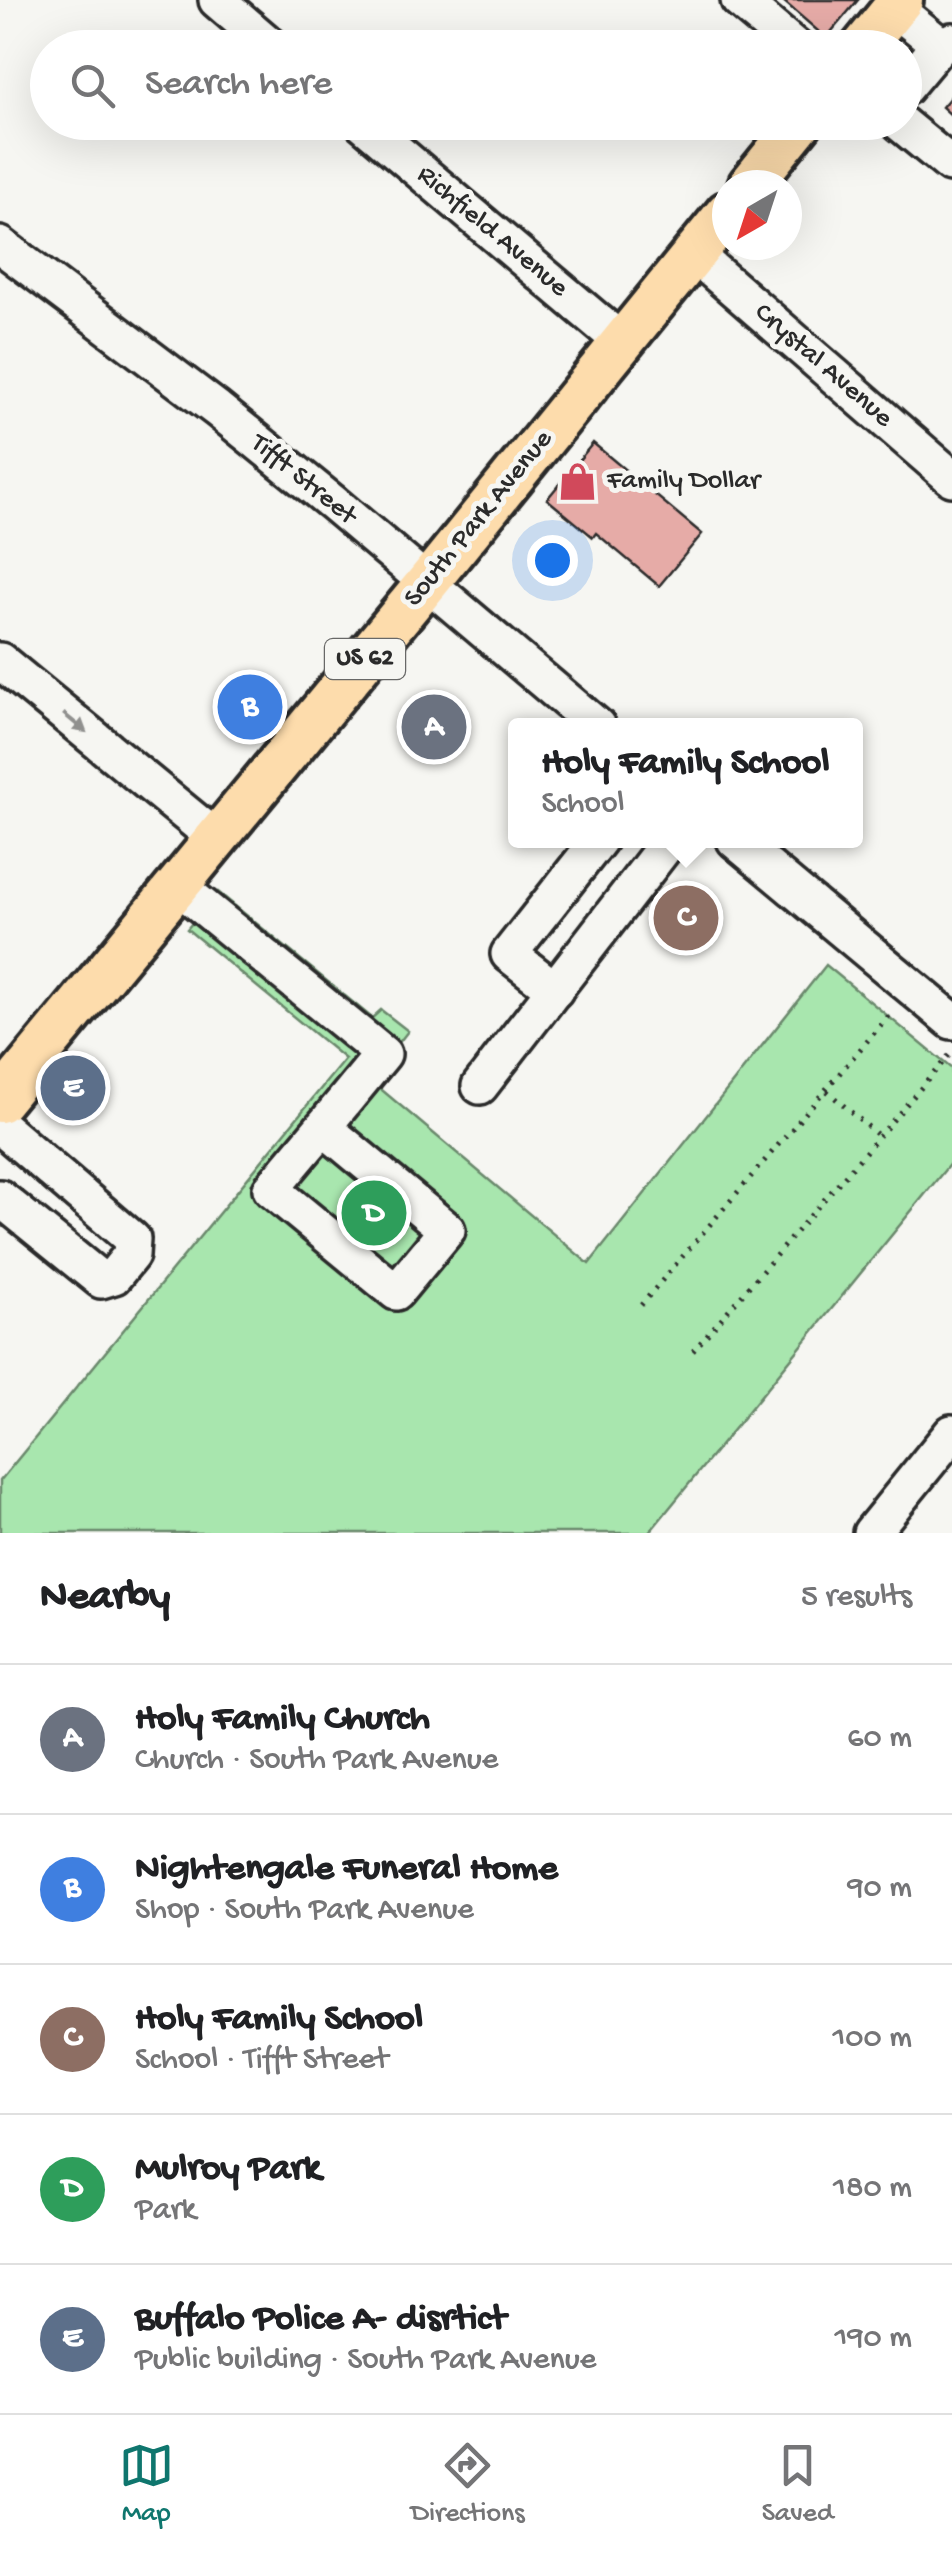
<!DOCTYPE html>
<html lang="en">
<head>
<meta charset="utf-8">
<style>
	body { margin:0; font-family:"Gochi Hand",sans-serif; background:#f2f2f2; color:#202124 }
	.compass { position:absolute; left:712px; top:170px; width:90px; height:90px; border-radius:50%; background:#fff; box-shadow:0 10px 40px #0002; rotate:219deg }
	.you { position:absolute; left:552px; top:560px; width:35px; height:35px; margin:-25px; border:8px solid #fff; border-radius:50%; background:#1a73e8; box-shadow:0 0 0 15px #1a73e833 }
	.badge { display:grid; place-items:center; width:65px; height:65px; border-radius:50%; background:#0f766e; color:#fff; font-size:32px; font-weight:700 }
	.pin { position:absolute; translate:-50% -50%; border:5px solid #fff; box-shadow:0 2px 10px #0006 }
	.popup { position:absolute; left:508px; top:718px; width:355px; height:130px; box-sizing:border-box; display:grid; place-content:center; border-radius:10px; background:#fff; filter:drop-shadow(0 2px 8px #0005); font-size:32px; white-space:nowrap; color:#757577 }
	.popup b { font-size:38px; color:#202124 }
	.popup::after { content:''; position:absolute; left:50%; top:100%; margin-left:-20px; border:20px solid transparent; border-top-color:#fff }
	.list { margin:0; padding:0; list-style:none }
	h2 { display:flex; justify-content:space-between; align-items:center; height:130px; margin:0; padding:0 40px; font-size:42px }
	h2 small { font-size:32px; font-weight:400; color:#757577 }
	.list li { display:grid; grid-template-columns:65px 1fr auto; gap:30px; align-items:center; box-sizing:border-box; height:150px; padding:0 40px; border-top:2px solid #e0e0e0 }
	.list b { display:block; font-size:38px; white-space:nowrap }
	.list p { margin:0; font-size:32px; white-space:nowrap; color:#757577 }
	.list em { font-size:32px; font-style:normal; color:#757577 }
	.icon { flex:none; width:55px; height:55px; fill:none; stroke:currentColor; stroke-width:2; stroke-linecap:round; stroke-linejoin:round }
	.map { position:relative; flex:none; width:952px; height:1533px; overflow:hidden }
	.search { position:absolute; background:#fff; box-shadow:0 10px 40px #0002; left:30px; right:30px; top:30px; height:110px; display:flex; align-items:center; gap:25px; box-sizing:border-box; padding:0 35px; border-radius:55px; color:#757577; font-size:38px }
	.sheet { height:880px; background:#fff }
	nav { display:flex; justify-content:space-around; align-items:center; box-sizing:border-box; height:140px; border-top:2px solid #e0e0e0; background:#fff; font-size:28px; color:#757577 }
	nav a { display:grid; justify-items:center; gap:5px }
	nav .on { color:#0f766e }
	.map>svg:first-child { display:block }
	.green { fill:#a8e6ae; stroke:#6a886c; stroke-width:2.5 }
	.building { fill:#e6aba7; stroke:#2b2b2b; stroke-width:2.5 }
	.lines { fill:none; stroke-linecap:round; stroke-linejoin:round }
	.minor-casing { stroke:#2b2b2b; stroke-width:42 }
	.major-casing { stroke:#2b2b2b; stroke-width:50 }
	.path { stroke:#2b2b2b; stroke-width:5; stroke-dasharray:2.5 8; stroke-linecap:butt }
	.minor { stroke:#f6f6f2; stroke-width:35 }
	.major { stroke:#fddcac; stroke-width:42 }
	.oneway { fill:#90908e }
	.labels { text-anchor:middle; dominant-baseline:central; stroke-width:10; stroke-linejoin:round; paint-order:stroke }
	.shield { fill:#f6f6f2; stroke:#686867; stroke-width:2.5 }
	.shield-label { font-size:25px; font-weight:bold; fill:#2b2b2b }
	.street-label { font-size:28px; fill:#2b2b2b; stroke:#f6f6f2 }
	.poi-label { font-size:28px; fill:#2b2b2b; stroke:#f6f6f2; text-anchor:start }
</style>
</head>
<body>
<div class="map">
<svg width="952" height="1533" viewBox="0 0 952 1533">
	<rect width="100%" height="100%" fill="#f6f6f2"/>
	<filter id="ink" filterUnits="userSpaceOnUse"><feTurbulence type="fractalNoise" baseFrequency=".01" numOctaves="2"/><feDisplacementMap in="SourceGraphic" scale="20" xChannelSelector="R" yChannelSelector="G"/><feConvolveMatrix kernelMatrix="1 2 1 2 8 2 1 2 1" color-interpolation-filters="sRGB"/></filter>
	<g filter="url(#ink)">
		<polygon class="green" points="218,892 372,1018 381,1010 408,1031 370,1080 589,1264 826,965 952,1069 952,1161 649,1533 0,1533 0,1481 345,1059 187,929"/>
		<g class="building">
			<polygon points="782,0 858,0 826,38"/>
			<polygon points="952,95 952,116 942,107"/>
			<polygon points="593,443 702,534 659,586 596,533 593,537 547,499"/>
		</g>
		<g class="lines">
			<defs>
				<g id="minor">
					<polyline points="217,0 273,48"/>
					<polyline points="739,0 796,48"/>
					<polyline points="894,8 940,45"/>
					<polyline points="904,88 940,45 952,41"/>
					<polyline points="362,122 622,342"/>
					<polyline points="899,122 950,164"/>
					<polyline points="0,245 217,409 333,503 597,726"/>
					<polyline points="694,254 952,478"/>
					<polyline points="0,661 217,839"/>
					<polyline points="735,840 952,1021"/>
					<polyline points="178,886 383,1054 323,1127"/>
					<polyline points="555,990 509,954 599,840"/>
					<polyline points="480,1086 670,840"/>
					<polyline points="0,1126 132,1239 131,1255 114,1276 101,1280 0,1198"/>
					<polygon points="323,1127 447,1230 396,1292 271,1189"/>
					<polyline points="871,1533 952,1433"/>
				</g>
				<g id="major">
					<polyline points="862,48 901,0"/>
					<polyline points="750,185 801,122"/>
					<polyline points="0,1101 427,583 727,213"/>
				</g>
			</defs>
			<use href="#minor" class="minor-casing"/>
			<use href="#major" class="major-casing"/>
			<g class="path">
				<polyline points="827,1091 880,1137"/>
				<polyline points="641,1305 893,1011"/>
				<polyline points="693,1351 952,1052"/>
			</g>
			<use href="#minor" class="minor"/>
			<use href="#major" class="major"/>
		</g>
		<defs><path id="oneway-solid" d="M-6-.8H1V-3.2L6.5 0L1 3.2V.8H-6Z" transform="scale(2.5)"/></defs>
		<use class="oneway" href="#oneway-solid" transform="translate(75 723) rotate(39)"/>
	</g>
	<defs>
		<symbol id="shop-bare" viewBox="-9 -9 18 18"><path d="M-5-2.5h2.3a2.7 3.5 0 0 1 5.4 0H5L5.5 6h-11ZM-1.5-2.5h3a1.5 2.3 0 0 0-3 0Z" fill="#d1495b" stroke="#f6f6f2" stroke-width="2.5" paint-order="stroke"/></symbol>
	</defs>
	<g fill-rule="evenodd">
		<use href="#shop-bare" x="550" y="454" width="55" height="55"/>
	</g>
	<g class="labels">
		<rect class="shield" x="325" y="639" width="80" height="40" rx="8"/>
		<g class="shield-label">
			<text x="365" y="659">US 62</text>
		</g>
		<g class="street-label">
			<text transform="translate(492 232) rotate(40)">Richfield Avenue</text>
			<text transform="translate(823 366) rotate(41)">Crystal Avenue</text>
			<text transform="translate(303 480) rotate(39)">Tifft Street</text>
			<text transform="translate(479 519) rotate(-51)">South Park Avenue</text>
		</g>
		<g class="poi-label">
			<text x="607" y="481">Family Dollar</text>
		</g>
	</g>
</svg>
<svg class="compass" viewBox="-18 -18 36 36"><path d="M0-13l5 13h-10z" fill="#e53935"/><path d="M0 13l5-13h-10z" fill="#757577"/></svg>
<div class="you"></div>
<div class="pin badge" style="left:434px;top:727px;background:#6b7280">A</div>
<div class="pin badge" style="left:250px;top:707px;background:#3f7fe0">B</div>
<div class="pin badge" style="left:686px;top:918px;background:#8d6e63">C</div>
<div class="popup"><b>Holy Family School</b>School</div>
<div class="pin badge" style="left:374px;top:1213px;background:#2e9e5b">D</div>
<div class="pin badge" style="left:73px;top:1088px;background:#5c6f8a">E</div>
<div class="search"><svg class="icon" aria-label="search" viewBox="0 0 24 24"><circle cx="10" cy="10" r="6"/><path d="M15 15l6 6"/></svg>Search here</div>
</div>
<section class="sheet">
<h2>Nearby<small>5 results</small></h2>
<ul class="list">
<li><span class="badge" style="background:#6b7280">A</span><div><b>Holy Family Church</b><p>Church · South Park Avenue</p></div><em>60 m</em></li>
<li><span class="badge" style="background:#3f7fe0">B</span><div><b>Nightengale Funeral Home</b><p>Shop · South Park Avenue</p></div><em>90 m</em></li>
<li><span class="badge" style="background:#8d6e63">C</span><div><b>Holy Family School</b><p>School · Tifft Street</p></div><em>100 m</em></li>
<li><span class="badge" style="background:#2e9e5b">D</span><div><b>Mulroy Park</b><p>Park</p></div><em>180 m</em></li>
<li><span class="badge" style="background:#5c6f8a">E</span><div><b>Buffalo Police A- disrtict</b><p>Public building · South Park Avenue</p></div><em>190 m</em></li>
</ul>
</section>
<nav>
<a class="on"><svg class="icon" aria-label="map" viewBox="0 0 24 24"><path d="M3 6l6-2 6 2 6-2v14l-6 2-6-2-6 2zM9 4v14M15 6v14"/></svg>Map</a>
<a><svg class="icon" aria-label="directions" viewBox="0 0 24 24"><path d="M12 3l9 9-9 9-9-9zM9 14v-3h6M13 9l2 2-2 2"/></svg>Directions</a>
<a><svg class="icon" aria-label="saved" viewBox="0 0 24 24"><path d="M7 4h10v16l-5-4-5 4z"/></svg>Saved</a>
</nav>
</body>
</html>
